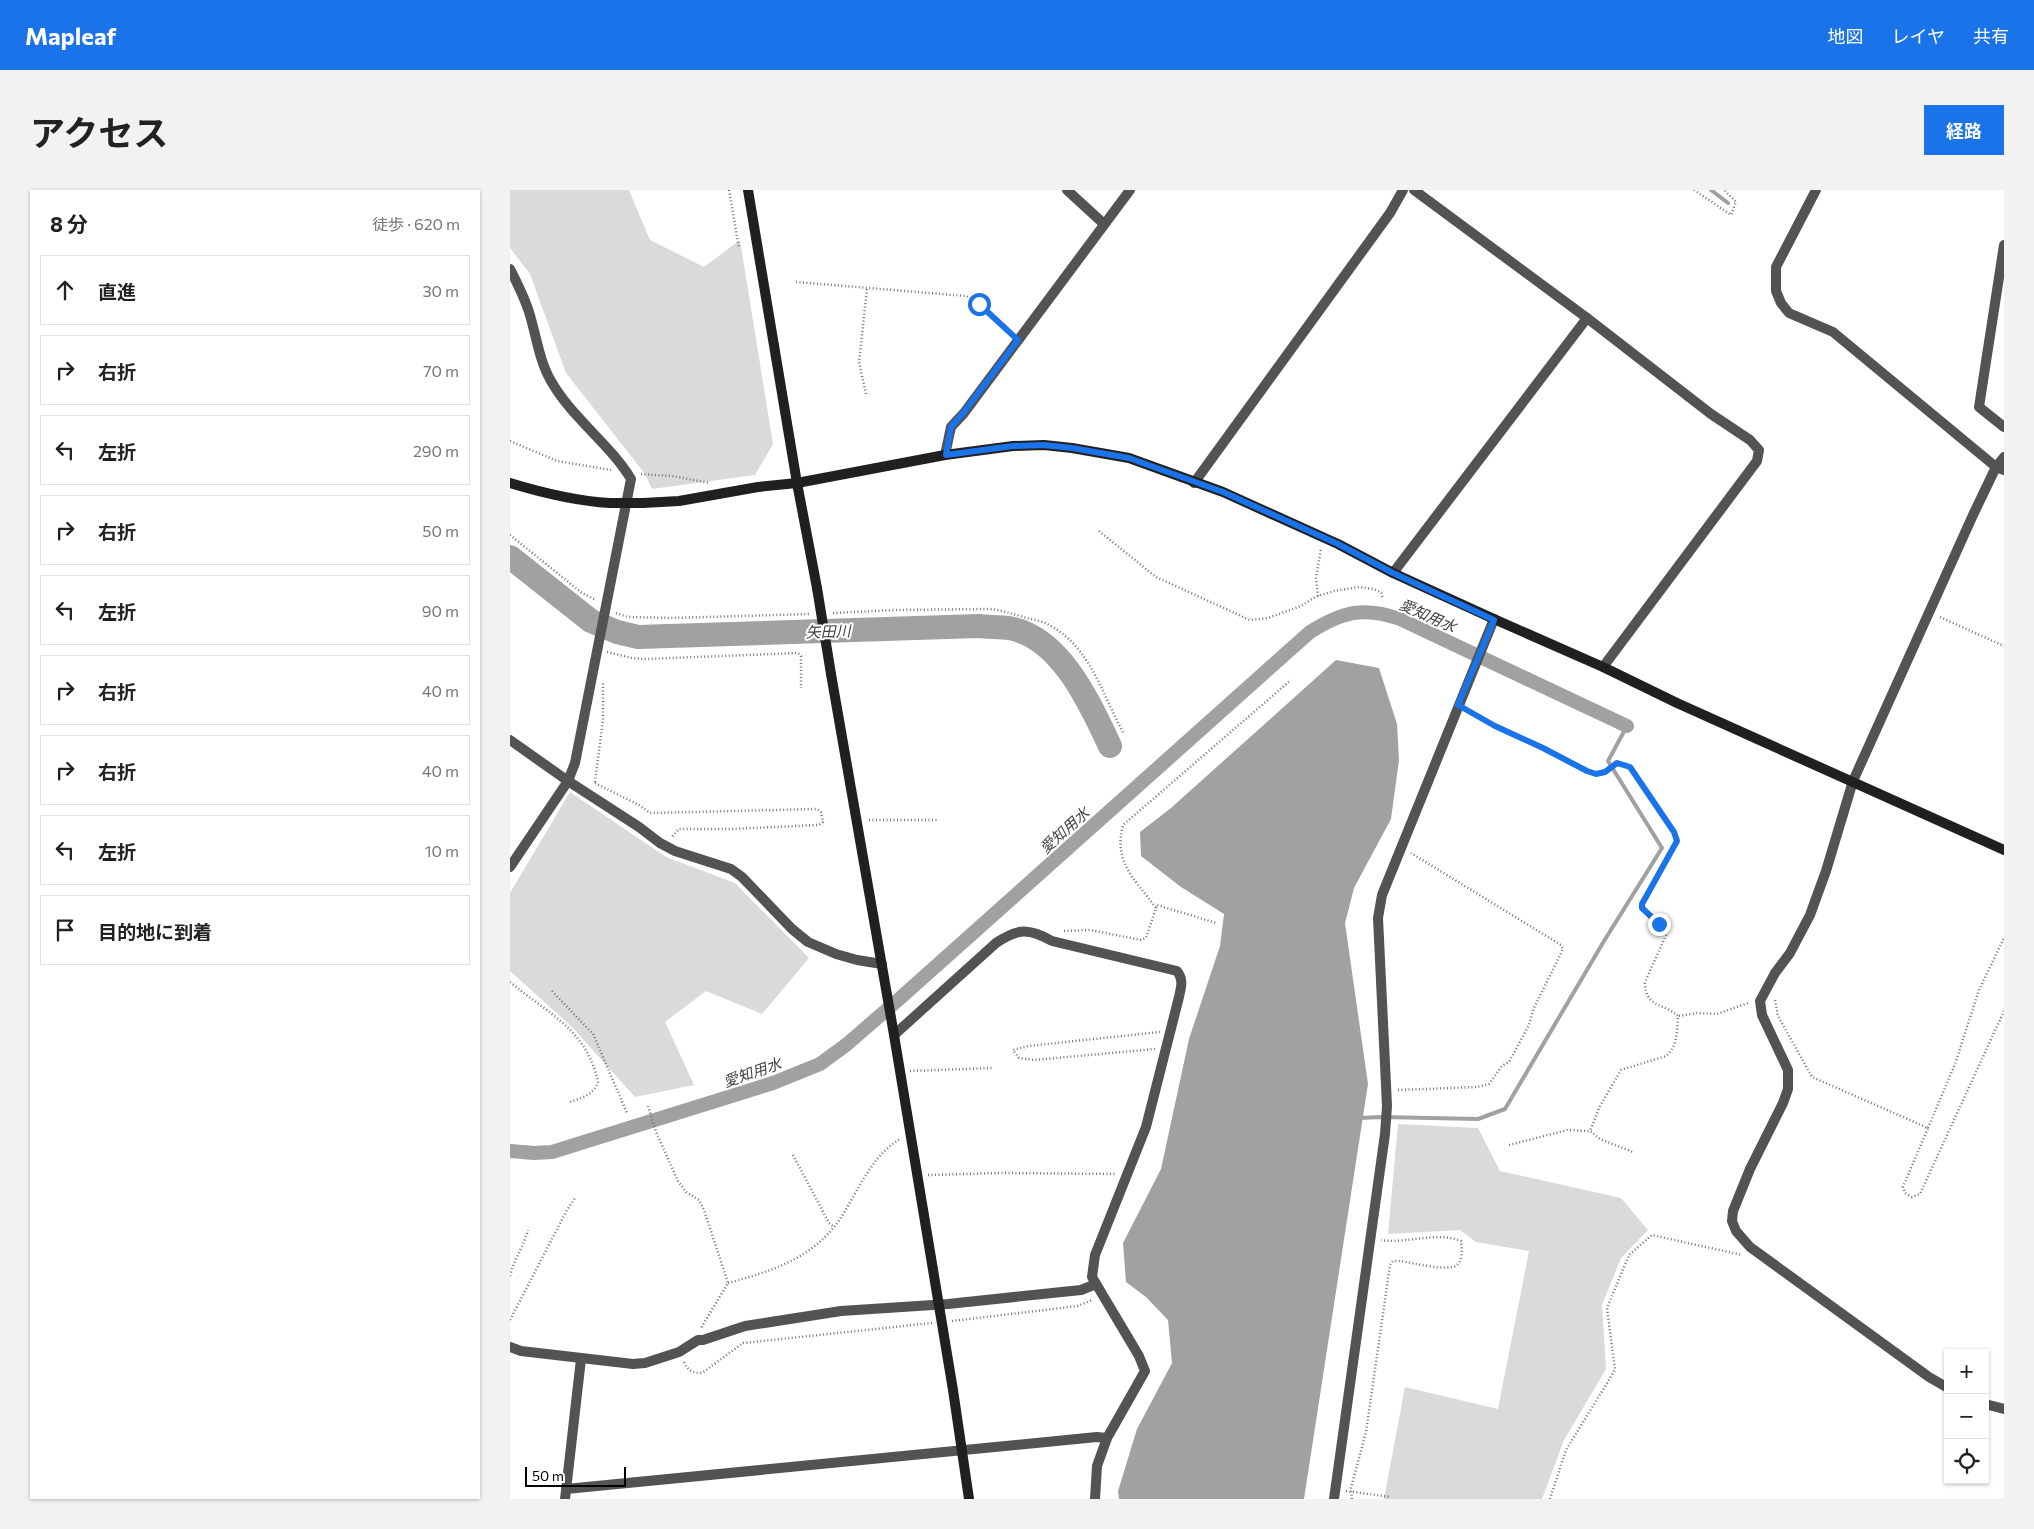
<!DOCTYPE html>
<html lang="ja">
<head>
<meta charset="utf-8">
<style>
	body { margin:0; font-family:Commissioner,"Noto Sans JP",sans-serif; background:#f2f2f2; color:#222 }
	.controls { position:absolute; right:15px; bottom:15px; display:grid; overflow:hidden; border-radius:0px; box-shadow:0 1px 4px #0004 }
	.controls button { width:45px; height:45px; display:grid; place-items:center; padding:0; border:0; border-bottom:1px solid #e0e0e0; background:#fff; color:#222; font:25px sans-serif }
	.scale { position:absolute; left:15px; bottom:12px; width:101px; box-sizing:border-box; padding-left:5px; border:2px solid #000; border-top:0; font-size:14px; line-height:18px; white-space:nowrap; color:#000; -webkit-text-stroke:4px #fff; paint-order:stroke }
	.stop { position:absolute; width:15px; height:15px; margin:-11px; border:4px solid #1a73e8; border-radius:50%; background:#fff }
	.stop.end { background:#1a73e8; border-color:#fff; box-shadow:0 1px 5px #0008 }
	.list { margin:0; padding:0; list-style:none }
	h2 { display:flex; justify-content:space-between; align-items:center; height:65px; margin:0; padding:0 20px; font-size:21px }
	h2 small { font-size:16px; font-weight:400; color:#767676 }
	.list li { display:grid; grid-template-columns:32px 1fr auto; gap:15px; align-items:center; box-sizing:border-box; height:70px; margin:0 10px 10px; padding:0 10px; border:1px solid #e0e0e0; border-radius:0px }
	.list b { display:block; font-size:19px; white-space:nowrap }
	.list em { font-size:16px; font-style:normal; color:#767676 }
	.icon { flex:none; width:28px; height:28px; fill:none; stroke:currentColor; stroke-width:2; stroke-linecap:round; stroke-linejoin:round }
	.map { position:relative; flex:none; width:1494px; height:1309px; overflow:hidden; border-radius:0px }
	header { display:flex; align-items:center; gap:30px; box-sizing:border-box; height:70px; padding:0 25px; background:#1a73e8; color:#fff }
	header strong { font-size:24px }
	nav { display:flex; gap:28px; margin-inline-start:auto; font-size:18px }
	.intro { display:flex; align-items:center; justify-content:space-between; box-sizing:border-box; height:120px; padding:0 30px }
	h1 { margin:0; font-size:35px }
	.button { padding:12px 22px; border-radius:0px; background:#1a73e8; color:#fff; font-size:18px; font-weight:700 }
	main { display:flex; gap:30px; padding:0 30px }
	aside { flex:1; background:#fff; border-radius:0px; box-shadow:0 1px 4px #0004 }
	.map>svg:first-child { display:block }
	.green { fill:#dadada }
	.water { fill:#a1a1a1 }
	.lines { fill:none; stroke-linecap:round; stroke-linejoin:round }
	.stream { stroke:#a1a1a1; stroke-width:4 }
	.canal { stroke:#a1a1a1; stroke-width:14 }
	.river { stroke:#a1a1a1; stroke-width:24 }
	.path { stroke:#757575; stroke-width:2.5; stroke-dasharray:1 2.5; stroke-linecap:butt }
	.street { stroke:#535353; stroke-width:10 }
	.secondary { stroke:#202020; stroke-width:10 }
	.secondary-bridge { stroke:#202020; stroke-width:10 }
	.route { stroke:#1a73e8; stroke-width:6 }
	.labels { text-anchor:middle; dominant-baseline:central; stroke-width:4; stroke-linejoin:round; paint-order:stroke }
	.water-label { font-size:15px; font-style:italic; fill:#424242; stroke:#fff }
</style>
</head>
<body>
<header>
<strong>Mapleaf</strong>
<nav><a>地図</a><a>レイヤ</a><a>共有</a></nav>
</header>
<div class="intro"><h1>アクセス</h1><a class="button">経路</a></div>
<main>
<aside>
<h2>8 分<small>徒歩 · 620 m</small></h2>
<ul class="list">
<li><svg class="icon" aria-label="ahead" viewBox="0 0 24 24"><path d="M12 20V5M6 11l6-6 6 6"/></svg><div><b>直進</b></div><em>30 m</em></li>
<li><svg class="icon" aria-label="right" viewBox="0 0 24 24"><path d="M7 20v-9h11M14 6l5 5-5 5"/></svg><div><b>右折</b></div><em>70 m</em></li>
<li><svg class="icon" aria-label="left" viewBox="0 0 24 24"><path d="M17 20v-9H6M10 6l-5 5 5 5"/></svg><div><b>左折</b></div><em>290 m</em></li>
<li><svg class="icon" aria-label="right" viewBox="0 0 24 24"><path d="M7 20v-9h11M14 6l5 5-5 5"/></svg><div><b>右折</b></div><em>50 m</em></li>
<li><svg class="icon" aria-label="left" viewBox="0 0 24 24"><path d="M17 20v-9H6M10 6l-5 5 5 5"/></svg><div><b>左折</b></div><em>90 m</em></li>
<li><svg class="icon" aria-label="right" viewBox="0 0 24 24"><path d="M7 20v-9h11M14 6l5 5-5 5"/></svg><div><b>右折</b></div><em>40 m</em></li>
<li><svg class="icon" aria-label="right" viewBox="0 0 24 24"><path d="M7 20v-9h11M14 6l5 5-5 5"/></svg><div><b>右折</b></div><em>40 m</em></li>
<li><svg class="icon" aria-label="left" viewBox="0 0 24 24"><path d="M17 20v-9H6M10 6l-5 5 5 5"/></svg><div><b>左折</b></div><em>10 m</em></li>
<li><svg class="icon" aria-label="arrive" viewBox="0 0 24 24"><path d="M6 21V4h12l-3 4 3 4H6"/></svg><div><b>目的地に到着</b></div></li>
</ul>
</aside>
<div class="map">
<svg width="1494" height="1309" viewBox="0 0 1494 1309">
	<rect width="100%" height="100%" fill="#fff"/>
	<g class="green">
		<polygon points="0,0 119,0 140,50 194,77 230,50 263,254 245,285 142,299 135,284 56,183 20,84 0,58"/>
		<polygon points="60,602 156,667 225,693 299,768 252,824 196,801 155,832 184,895 125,907 62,837 0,781 0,703"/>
		<polygon points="888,934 968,938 990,981 1111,1008 1138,1040 1111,1068 1092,1115 1096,1179 1054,1250 1032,1309 874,1309 895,1197 988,1219 1019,1061 966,1052 950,1040 878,1044"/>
	</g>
	<polygon class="water" points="826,470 869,478 887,534 889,570 881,629 844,698 835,733 858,894 794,1309 609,1309 608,1301 627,1239 662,1173 658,1130 636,1107 616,1092 613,1053 651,979 679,849 710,756 714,724 671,697 631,666 630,642 661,618"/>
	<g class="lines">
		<g class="stream">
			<polyline points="1201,0 1218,13"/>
			<polyline points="849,928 871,927 968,929 995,919 1094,751 1152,658 1098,571 1117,536"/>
		</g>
		<path class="canal" d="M0 961 24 963 42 962 263 893 310 874 336 855 388 810 800 442C832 422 853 416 890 429L1117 536"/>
		<path class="river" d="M0 367 81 431 107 442 128 447 468 436C478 437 489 437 499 438 551 447 580 514 600 556"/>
		<g class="path">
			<polyline points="219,0 229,58"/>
			<polyline points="1184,0 1221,25 1226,12 1214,0"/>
			<polyline points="286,92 456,106 469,114 501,143"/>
			<polyline points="356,204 349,172 357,99"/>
			<polyline points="0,251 47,271 101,280"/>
			<polyline points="131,284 162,286 200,293"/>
			<polyline points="589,341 646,387 740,430 758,428 791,416 805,407 824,401 849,397 863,399 871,402 873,409"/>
			<polyline points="0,345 72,403 86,410"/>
			<polyline points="808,406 806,388 811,358"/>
			<polyline points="106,423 118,427 161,428 300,424"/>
			<path d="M323 423 383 420 480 419C492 420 502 424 514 427 522 430 531 430 539 435 581 457 592 505 614 544"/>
			<polyline points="1430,427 1494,456"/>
			<polyline points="97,462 122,468 136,469 288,463 291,466 291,498"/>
			<path d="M958 521 1077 581C1091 585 1096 581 1107 573L1120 577 1164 642 1167 651 1165 656 1132 714V718L1156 739 1157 743 1135 792C1135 818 1154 813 1168 826 1167 840 1168 856 1156 866L1111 880 1090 916 1080 941 1090 949 1123 962"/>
			<polyline points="85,592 93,530 93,491"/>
			<polyline points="85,593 129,615 140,623 307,619 311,622 313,632 309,635 221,639 169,639 162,647"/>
			<polyline points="359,630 427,630"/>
			<polyline points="646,718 647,715 706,733"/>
			<path d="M554 741 580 740 631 750 636 748 646 718C625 689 603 673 613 635L781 490"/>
			<path d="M0 792C38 824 76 838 88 892 84 905 71 908 60 912"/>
			<polyline points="42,801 83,844 117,923"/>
			<polyline points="1265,810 1268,826 1302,887 1418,938 1393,997 1395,1003 1402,1007 1410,1004 1494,821"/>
			<polyline points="1169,826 1187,823 1207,824 1238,813"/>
			<polyline points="645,859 524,870 509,868 503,860 518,856 650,842"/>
			<polyline points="400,881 483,878"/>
			<polyline points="888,900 967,897 979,894 992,876 999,872 1019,835 1023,820 1053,759 1051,755 901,663"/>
			<polyline points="138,916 146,942 168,991 176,1002 189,1010 194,1020 218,1093 191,1138"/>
			<polyline points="1418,938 1445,874 1469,800 1494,748"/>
			<polyline points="999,955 1057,940 1080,941"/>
			<polyline points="283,965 319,1033 324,1037"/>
			<polyline points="418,985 490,983 605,984"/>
			<path d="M0 1086C4 1069 14 1056 18 1040"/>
			<path d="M218 1093C266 1080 309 1066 335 1021 350 996 364 964 390 949"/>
			<polyline points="0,1130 57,1020 65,1008"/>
			<polyline points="442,1131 568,1116 582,1110"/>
			<path d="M174 1172C178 1181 183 1183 192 1183L233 1153 422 1133"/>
			<polyline points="836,1301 881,1307"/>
			<path d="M842 1309 841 1298 856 1242 880 1075 883 1071H891C902 1073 939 1082 947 1075 953 1070 952 1058 951 1051 927 1041 897 1054 871 1050"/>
			<polyline points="1040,1309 1056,1260 1105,1180 1097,1118 1119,1065 1142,1045 1232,1065"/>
		</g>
		<g class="street">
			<polyline points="557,0 594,34"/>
			<polyline points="904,0 1077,128 1201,224 1240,250 1249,260 1247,271 1093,477"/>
			<polyline points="1306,0 1266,77 1266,101 1271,113 1279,123 1323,142 1486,277 1494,280"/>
			<polyline points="1494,55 1469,217 1494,237"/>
			<path d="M0 79C8 95 17 112 21 129 27 150 30 172 41 191 62 228 99 253 121 289L65 573 58 591 0 677"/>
			<polyline points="435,265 441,237 454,223 620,0"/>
			<polyline points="684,293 880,23 893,0"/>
			<polyline points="883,383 1077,128"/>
			<polyline points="0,550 58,591 129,637 150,653 165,661 221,679 232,687 282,739 298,752 326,764 347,770 372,774"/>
			<path d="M384 845 486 753C508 738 519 738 542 751L667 781C674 790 671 797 669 807L636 937 585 1065 582 1087 629 1166 635 1181 597 1248 587 1276 585 1309"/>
			<polyline points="0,1157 11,1161 123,1174 135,1173 169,1162 188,1150 193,1150 235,1136 331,1121 438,1114 571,1100 586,1094"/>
			<polyline points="1438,1198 1419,1187 1240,1057 1226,1041 1222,1031 1223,1021 1240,979 1273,913 1278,899 1278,880 1252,825 1250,811 1265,783 1280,763 1300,725 1316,681 1343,591 1463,325 1486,277 1494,267"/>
			<polyline points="1475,1214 1494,1219"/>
			<polyline points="56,1299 587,1247 597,1248"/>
			<polyline points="55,1309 71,1169"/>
			<polyline points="824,1309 875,944 877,916 868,728 872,705 984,429"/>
		</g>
		<g class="secondary">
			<polyline points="238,0 287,293 307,398"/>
			<path d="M0 293C33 303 66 311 100 313"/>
			<polyline points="133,313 169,311 248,297 287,293 435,265 503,256 534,255 562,258 619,268 713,302 828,354 883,383 984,429 1093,477 1167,513 1494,660"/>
			<polyline points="321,484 384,845 443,1200 459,1309"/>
		</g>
		<g class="secondary-bridge">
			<polyline points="100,313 133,313"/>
			<polyline points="307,398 321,484"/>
		</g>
	</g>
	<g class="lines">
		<polyline class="route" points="469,114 508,150 454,222 441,237 436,265 503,256 534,255 562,258 619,268 713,302 828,354 883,383 984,430 948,515 985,536 1033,558 1077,581 1086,584 1095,582 1107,573 1120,577 1164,642 1167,651 1132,714 1132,718 1149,734"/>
	</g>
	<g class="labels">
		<g class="water-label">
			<text transform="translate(918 425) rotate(24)">愛知用水</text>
			<text transform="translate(318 441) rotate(-2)">矢田川</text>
			<text transform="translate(554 640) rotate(-42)">愛知用水</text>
			<text transform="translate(242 882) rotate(-19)">愛知用水</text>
		</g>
	</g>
</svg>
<div class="controls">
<button>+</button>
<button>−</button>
<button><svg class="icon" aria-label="locate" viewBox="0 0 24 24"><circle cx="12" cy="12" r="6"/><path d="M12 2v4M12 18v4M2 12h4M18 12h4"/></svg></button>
</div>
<div class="scale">50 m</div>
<div class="stop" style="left:469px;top:114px"></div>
<div class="stop end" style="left:1149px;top:734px"></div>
</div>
</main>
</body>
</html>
